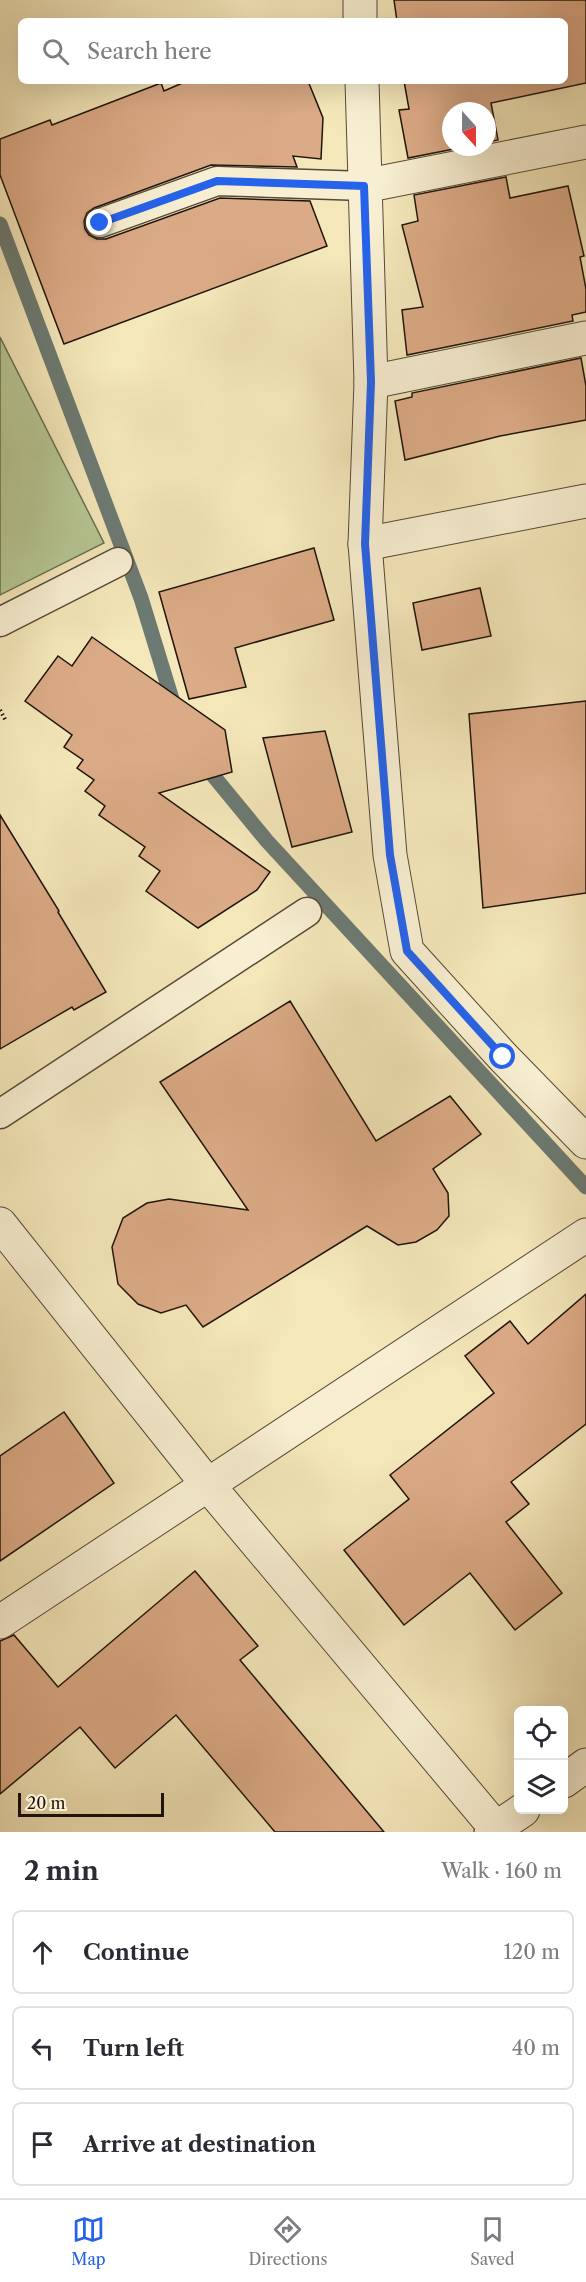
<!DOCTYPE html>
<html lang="en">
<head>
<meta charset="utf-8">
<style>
	body { margin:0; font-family:"Libre Caslon Text",serif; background:#f2f2f3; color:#2b2b33 }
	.controls { position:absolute; right:18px; bottom:18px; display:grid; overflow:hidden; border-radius:9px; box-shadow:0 6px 24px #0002 }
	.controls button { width:54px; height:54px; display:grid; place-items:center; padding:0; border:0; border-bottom:2px solid #e1e1e2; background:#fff; color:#2b2b33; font:30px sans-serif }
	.compass { position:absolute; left:442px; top:102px; width:54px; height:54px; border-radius:50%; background:#fff; box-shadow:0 6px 24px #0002; rotate:159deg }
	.scale { position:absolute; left:18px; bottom:15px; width:146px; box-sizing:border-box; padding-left:6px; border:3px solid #20140b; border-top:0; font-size:16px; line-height:21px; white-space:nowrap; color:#20140b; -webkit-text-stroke:4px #f8efd2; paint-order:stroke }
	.stop { position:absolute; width:18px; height:18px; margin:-14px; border:4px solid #2563eb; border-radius:50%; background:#fff }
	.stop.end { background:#2563eb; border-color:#fff; box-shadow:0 2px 6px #0008 }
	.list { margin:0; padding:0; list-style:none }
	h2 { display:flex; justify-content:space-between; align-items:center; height:78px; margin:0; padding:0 24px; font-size:26px }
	h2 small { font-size:20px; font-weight:400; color:#7c7c81 }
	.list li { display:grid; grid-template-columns:39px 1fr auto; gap:18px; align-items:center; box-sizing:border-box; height:84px; margin:0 12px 12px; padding:0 12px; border:2px solid #e1e1e2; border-radius:9px }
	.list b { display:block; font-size:22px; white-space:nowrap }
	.list em { font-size:20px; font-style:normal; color:#7c7c81 }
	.icon { flex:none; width:33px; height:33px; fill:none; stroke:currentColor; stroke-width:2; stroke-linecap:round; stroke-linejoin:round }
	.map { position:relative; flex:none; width:586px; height:1832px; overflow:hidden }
	.search { position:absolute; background:#fff; box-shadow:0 6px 24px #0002; left:18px; right:18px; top:18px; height:66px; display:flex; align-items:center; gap:15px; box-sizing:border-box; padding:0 21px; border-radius:9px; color:#7c7c81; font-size:22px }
	.sheet { height:366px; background:#fff }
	nav { display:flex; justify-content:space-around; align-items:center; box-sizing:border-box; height:84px; border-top:2px solid #e1e1e2; background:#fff; font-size:16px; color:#7c7c81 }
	nav a { display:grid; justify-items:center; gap:3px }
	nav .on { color:#2563eb }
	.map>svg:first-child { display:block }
	.green { fill:#b6c794; stroke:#6b6e50; stroke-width:1.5 }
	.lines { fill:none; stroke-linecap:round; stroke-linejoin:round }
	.stream { stroke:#6c7a73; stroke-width:15 }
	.building { fill:#dbaa86; stroke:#20140b; stroke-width:1.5 }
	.lane-casing { stroke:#554937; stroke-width:31 }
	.street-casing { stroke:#554937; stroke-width:35 }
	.secondary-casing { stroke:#20140b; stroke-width:35 }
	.path { stroke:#20140b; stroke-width:4; stroke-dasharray:1.5 3; stroke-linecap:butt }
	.lane { stroke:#f8efd2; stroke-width:28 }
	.street { stroke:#f8efd2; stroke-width:33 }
	.secondary { stroke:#f8efd2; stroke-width:33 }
	.route { stroke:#2563eb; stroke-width:8 }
</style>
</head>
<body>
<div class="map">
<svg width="586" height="1832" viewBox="0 0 586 1832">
	<rect width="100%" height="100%" fill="#f4e7ba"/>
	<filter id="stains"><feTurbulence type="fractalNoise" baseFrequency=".00333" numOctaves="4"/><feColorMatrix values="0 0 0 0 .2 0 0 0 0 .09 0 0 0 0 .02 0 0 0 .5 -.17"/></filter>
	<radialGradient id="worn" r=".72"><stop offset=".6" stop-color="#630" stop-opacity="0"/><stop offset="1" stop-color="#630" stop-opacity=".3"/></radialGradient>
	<polygon class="green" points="0,337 104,543 0,595"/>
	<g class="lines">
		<g class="stream">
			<polyline points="0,224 141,598 175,709"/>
			<polyline points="202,762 267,841 586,1187"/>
		</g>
	</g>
	<g class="building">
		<polygon points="394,0 586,0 586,83 491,103 498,140 487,142 487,111 451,111 451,147 464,147 408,158 399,110 409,109 404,81 565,81 565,21 397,21"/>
		<polygon points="187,81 308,81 323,118 321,159 293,156 297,167 211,165 94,208 87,213 84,221 85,229 89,235 97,239 106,239 220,198 310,201 327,246 64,344 0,175 0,139 50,120 52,125 161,83 164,91"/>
		<polygon points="506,177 510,198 568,186 584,256 580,257 586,289 586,312 572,315 573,321 407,355 402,310 423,307 402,225 418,221 414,195"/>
		<polygon points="581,358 586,386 586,420 500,436 405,460 395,401 412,397 412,393"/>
		<polygon points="314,548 334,620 235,648 246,687 189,699 159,592"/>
		<polygon points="480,588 491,636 422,650 413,603"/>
		<polygon points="92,637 225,730 232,772 159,793 270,872 257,890 198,928 146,891 160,871 139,856 145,847 99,815 105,806 85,791 94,780 77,768 83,760 64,747 72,735 25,701 58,656 72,666"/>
		<polygon points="586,701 586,893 483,908 469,714"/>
		<polygon points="325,731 352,832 292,847 263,738"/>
		<polygon points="0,815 59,911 58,912 106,992 74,1010 72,1007 0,1049"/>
		<polygon points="290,1001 376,1141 450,1096 481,1134 433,1169 448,1193 449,1216 437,1230 416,1242 398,1245 367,1226 203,1327 186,1305 161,1313 138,1304 118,1284 112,1247 123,1218 147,1203 169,1199 248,1210 160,1082"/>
		<polygon points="586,1294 586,1424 511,1482 529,1504 506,1522 562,1593 515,1630 470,1573 404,1625 344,1550 409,1499 390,1475 494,1393 465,1356 510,1321 528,1344"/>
		<polygon points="64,1412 114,1483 0,1561 0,1456"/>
		<polygon points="195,1571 258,1646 240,1660 384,1832 275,1832 176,1715 115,1768 80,1727 0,1794 0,1641 14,1635 58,1687"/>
	</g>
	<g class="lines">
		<defs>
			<g id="lane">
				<polyline points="100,223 217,181 364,186"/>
				<polyline points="0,622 118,562"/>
				<polyline points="0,1114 307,912"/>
			</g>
			<g id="street">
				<polyline points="360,0 360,21"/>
				<polyline points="362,81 371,382 365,544 390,855 407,951 503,1057 586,1142"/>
				<polyline points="364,186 586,142"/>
				<polyline points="371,382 586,338"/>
				<polyline points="365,544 586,501"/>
				<polyline points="0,1224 208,1485 499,1832"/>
				<polyline points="0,1622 586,1235"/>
				<polyline points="564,1781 586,1765"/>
				<polyline points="495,1829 523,1810"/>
			</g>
			<polyline id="secondary" points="491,1832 495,1829"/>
		</defs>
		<use href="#lane" class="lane-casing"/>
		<use href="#street" class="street-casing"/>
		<use href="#secondary" class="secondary-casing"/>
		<polyline class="path" points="0,710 6,721"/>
		<use href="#lane" class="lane"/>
		<use href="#street" class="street"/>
		<use href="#secondary" class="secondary"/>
	</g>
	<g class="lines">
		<polyline class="route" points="100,223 217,181 364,186 371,382 365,544 390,855 407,951 503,1057"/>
	</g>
	<rect width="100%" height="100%" filter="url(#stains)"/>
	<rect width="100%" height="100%" fill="url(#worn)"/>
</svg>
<div class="controls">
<button><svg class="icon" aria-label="locate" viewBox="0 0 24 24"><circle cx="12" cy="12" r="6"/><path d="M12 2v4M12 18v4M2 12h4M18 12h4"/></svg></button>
<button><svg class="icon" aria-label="layers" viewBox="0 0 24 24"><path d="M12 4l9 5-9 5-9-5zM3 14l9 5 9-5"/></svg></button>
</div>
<svg class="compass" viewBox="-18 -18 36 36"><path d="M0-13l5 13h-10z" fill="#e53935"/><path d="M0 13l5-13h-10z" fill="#7c7c81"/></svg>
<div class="scale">20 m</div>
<div class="stop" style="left:503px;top:1057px"></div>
<div class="stop end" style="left:100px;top:223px"></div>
<div class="search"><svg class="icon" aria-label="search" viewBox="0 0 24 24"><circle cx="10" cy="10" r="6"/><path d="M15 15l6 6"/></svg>Search here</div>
</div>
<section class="sheet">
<h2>2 min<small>Walk · 160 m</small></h2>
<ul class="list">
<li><svg class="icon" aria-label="ahead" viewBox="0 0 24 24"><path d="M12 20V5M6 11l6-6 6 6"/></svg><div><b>Continue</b></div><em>120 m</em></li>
<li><svg class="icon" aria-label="left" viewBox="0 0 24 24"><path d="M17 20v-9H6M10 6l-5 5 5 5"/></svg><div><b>Turn left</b></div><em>40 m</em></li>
<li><svg class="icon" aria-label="arrive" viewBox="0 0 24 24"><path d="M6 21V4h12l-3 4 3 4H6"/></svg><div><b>Arrive at destination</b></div></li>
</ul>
</section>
<nav>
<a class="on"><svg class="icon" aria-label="map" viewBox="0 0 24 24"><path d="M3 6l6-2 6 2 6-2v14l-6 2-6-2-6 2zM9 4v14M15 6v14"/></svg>Map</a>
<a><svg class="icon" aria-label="directions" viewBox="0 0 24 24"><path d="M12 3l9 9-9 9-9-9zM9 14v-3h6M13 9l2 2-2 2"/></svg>Directions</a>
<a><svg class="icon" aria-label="saved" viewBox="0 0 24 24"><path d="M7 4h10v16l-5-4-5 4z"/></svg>Saved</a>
</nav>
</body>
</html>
